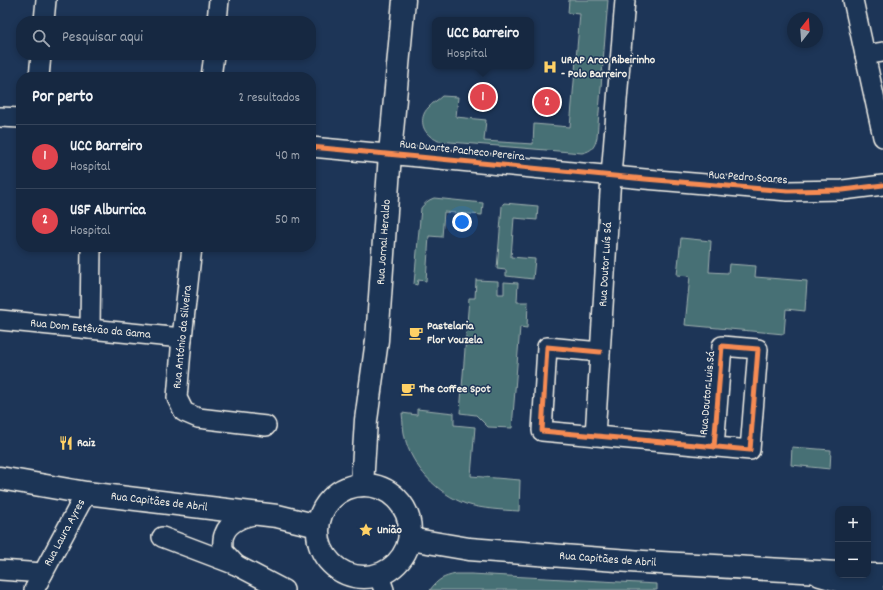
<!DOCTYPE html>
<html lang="pt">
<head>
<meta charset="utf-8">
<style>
	body { margin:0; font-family:Dekko,sans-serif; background:#1f3048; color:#f1f3f6 }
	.controls { position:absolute; right:12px; bottom:12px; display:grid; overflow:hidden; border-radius:8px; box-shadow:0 2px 6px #0003 }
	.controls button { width:36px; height:36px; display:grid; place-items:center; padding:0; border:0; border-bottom:1px solid #35445a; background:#162841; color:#f1f3f6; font:20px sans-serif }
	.compass { position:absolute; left:787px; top:12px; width:36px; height:36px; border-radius:50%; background:#162841; box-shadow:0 2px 6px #0003; rotate:17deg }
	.you { position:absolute; left:462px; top:222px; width:14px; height:14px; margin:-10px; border:3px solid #fff; border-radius:50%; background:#1a73e8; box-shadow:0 0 0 6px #1a73e833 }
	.badge { display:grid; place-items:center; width:26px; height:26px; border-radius:50%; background:#8c9099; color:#fff; font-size:13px; font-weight:700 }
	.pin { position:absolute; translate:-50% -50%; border:2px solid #fff; box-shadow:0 1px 4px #0006 }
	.popup { position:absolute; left:432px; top:17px; width:102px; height:52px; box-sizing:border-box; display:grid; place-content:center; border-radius:8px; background:#162841; filter:drop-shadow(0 1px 3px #0005); font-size:13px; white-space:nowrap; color:#9ea6b1 }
	.popup b { font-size:15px; color:#f1f3f6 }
	.popup::after { content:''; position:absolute; left:50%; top:100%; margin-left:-8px; border:8px solid transparent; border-top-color:#162841 }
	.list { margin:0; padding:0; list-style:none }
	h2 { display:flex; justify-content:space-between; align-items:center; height:52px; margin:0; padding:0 16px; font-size:17px }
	h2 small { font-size:13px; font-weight:400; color:#9ea6b1 }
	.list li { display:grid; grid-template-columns:26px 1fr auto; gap:12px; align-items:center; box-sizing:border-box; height:64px; padding:0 16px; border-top:1px solid #35445a }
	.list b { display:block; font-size:15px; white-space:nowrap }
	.list p { margin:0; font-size:13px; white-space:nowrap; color:#9ea6b1 }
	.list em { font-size:13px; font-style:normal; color:#9ea6b1 }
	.icon { flex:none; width:22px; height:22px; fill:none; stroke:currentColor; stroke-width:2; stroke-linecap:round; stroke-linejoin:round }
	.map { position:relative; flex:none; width:883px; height:590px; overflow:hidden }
	.search { position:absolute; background:#162841; box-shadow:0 2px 6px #0003; left:16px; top:16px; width:300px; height:44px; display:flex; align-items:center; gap:10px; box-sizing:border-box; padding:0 14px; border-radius:16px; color:#9ea6b1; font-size:15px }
	.panel { position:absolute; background:#162841; box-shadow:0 2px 6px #0003; left:16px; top:72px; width:300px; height:180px; border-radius:16px }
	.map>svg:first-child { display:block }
	.green { fill:#476f74; stroke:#9eb0ae }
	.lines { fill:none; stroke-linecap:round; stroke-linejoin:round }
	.street-casing { stroke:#f4f1e8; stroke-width:22 }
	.secondary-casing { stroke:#f4f1e8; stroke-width:25 }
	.street { stroke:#1d3557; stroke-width:19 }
	.secondary { stroke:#1d3557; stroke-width:22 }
	.cycleway-casing { stroke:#1d3557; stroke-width:8 }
	.cycleway { stroke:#f68b52; stroke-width:5 }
	.labels { text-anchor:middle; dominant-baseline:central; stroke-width:3; stroke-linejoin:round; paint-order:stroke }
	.poi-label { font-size:12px; font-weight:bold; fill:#f4f1e8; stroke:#1d3557; text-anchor:start }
	.street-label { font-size:12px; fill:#f4f1e8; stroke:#1d3557 }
</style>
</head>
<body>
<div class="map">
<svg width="883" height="590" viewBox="0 0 883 590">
	<rect width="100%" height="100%" fill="#1d3557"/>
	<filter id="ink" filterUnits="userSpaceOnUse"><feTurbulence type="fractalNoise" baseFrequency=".025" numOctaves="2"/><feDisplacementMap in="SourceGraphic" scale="8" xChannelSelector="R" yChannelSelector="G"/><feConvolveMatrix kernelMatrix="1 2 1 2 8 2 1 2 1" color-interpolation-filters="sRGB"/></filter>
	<g filter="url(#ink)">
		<g class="green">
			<path d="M569 0H608L597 137C595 147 592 151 582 153L438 141C435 139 432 138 430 136 421 129 420 116 428 108 432 103 438 100 442 96L458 97 456 117 486 120 484 141 533 144 534 124 570 127 580 14 568 13Z"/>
			<path d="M434 198 483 203 482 215 444 212 442 237 429 236 426 281 418 280 417 285 414 284 421 208C425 203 428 200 434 198Z"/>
			<polygon points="504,203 538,206 537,220 514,218 511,257 535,259 533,279 506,276 506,270 497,269 502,206 503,204"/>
			<polygon points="681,238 711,241 709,272 728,273 729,264 756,266 755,277 807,281 805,311 786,309 784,334 685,325 690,276 677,275"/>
			<polygon points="476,280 498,281 498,294 504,294 504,282 518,283 517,302 528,302 527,328 520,327 512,428 488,427 476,415 460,413 469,298 475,298"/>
			<path d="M417 409 454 413V425L475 427 471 476 520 480 519 511C502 510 482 509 466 504 438 494 412 467 405 438 403 430 403 422 402 413L417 415Z"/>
			<polygon points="792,447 831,450 830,469 791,465"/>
			<path d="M456 574H471L657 584V590H430C438 579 443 577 456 574Z"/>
		</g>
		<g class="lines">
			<defs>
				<g id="street">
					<polyline points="853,0 883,137"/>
					<polyline points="44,21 46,0"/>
					<polyline points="217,21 219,0"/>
					<polyline points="865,55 883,52"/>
					<polyline points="39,77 41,55"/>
					<polyline points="211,77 214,55"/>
					<polyline points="0,117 21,118"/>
					<polyline points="311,147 419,157 645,179 788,191 843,190 883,185"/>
					<polyline points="192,247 182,338 177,398 184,412 198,418 266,426"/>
					<path id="s1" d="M0 320 90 329 182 338"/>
					<polyline points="90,329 91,247"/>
					<polyline points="600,352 547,347 542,431 750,450 758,349 722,346 714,447"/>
					<path id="s2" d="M595 436 611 176 625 0"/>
					<polyline points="162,537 236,565 284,590"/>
					<path d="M236 565 223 551C223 546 222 540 224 535 229 520 246 516 259 514"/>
					<polyline points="0,570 43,573"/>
					<polyline points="379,576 384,590"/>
					<path id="s3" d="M34 590 86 493"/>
				</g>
				<g id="secondary">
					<path id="s4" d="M0 478 86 493 260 514 277 516 318 526"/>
					<circle cx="364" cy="531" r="46"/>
					<path id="s5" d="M362 485 366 420 377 340 390 154 404 0"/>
					<path id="s6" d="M410 539 469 549 643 562 838 573"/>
					<polyline points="820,575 873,590"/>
					<polyline points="868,575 883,575"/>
				</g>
			</defs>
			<use href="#street" class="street-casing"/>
			<use href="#secondary" class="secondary-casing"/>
			<use href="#street" class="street"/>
			<use href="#secondary" class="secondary"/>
			<defs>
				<g id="cycleway">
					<polyline points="311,147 419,157 645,179 788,191 843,190 883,185"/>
					<polyline points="600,352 547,347 542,431 750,450 758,349 722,346 714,447"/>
				</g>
			</defs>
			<use href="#cycleway" class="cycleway-casing"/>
			<use href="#cycleway" class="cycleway"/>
		</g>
	</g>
	<defs>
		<symbol id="hospital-bare" viewBox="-9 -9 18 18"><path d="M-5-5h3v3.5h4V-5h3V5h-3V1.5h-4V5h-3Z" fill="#ffd166" stroke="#1d3557" stroke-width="2.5" paint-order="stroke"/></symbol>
		<symbol id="cafe-bare" viewBox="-9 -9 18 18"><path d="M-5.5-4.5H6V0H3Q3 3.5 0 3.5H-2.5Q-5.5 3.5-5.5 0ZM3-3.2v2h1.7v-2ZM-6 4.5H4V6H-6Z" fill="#ffd166" stroke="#1d3557" stroke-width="2.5" paint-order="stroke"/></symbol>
		<symbol id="restaurant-bare" viewBox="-9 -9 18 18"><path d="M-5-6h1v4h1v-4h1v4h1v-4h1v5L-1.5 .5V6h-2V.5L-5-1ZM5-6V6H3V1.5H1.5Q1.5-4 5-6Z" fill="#ffd166" stroke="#1d3557" stroke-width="2.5" paint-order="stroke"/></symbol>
		<symbol id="sight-bare" viewBox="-9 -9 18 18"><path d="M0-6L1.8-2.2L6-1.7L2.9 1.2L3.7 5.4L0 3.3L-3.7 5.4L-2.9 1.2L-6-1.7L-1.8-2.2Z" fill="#ffd166" stroke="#1d3557" stroke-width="2.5" paint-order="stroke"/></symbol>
	</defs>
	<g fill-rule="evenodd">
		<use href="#hospital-bare" x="540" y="57" width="20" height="20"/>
		<use href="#cafe-bare" x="406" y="323" width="20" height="20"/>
		<use href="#cafe-bare" x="398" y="379" width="20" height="20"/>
		<use href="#restaurant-bare" x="56" y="433" width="20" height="20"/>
		<use href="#sight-bare" x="356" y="520" width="20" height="20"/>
	</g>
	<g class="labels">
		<g class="poi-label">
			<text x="561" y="60">URAP Arco Ribeirinho<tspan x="561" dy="14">- Polo Barreiro</tspan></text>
			<text x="427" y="326">Pastelaria<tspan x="427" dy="14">Flor Vouzela</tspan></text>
			<text x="419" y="389">The Coffee Spot</text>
			<text x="77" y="443">Raiz</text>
			<text x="377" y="530">União</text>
		</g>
		<g class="street-label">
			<text transform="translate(462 151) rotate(6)">Rua Duarte Pacheco Pereira</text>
			<text transform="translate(748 178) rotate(4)">Rua Pedro Soares</text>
			<text stroke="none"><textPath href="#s5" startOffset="244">Rua Jornal Heraldo</textPath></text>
			<text stroke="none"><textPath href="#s2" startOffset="172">Rua Doutor Luís Sá</textPath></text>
			<text stroke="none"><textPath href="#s1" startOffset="91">Rua Dom Estêvão da Gama</textPath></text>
			<text transform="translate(183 337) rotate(-84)">Rua António da Silveira</text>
			<text transform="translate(708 393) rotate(-85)">Rua Doutor Luis Sá</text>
			<text stroke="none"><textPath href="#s4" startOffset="161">Rua Capitães de Abril</textPath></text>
			<text stroke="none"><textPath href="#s3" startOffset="65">Rua Laura Ayres</textPath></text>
			<text stroke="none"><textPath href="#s6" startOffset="199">Rua Capitães de Abril</textPath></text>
		</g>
	</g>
</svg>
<div class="controls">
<button>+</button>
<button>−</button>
</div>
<svg class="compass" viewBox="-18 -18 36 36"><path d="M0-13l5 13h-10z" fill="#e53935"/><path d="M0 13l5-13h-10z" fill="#9ea6b1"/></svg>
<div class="you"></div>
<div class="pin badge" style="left:483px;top:97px;background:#e0444e">1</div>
<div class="popup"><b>UCC Barreiro</b>Hospital</div>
<div class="pin badge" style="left:547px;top:102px;background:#e0444e">2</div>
<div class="search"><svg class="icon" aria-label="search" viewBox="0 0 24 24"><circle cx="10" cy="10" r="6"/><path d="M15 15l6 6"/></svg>Pesquisar aqui</div>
<section class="panel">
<h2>Por perto<small>2 resultados</small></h2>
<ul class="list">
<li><span class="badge" style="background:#e0444e">1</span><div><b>UCC Barreiro</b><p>Hospital</p></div><em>40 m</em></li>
<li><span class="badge" style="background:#e0444e">2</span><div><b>USF Alburrica</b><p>Hospital</p></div><em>50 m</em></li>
</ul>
</section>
</div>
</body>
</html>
